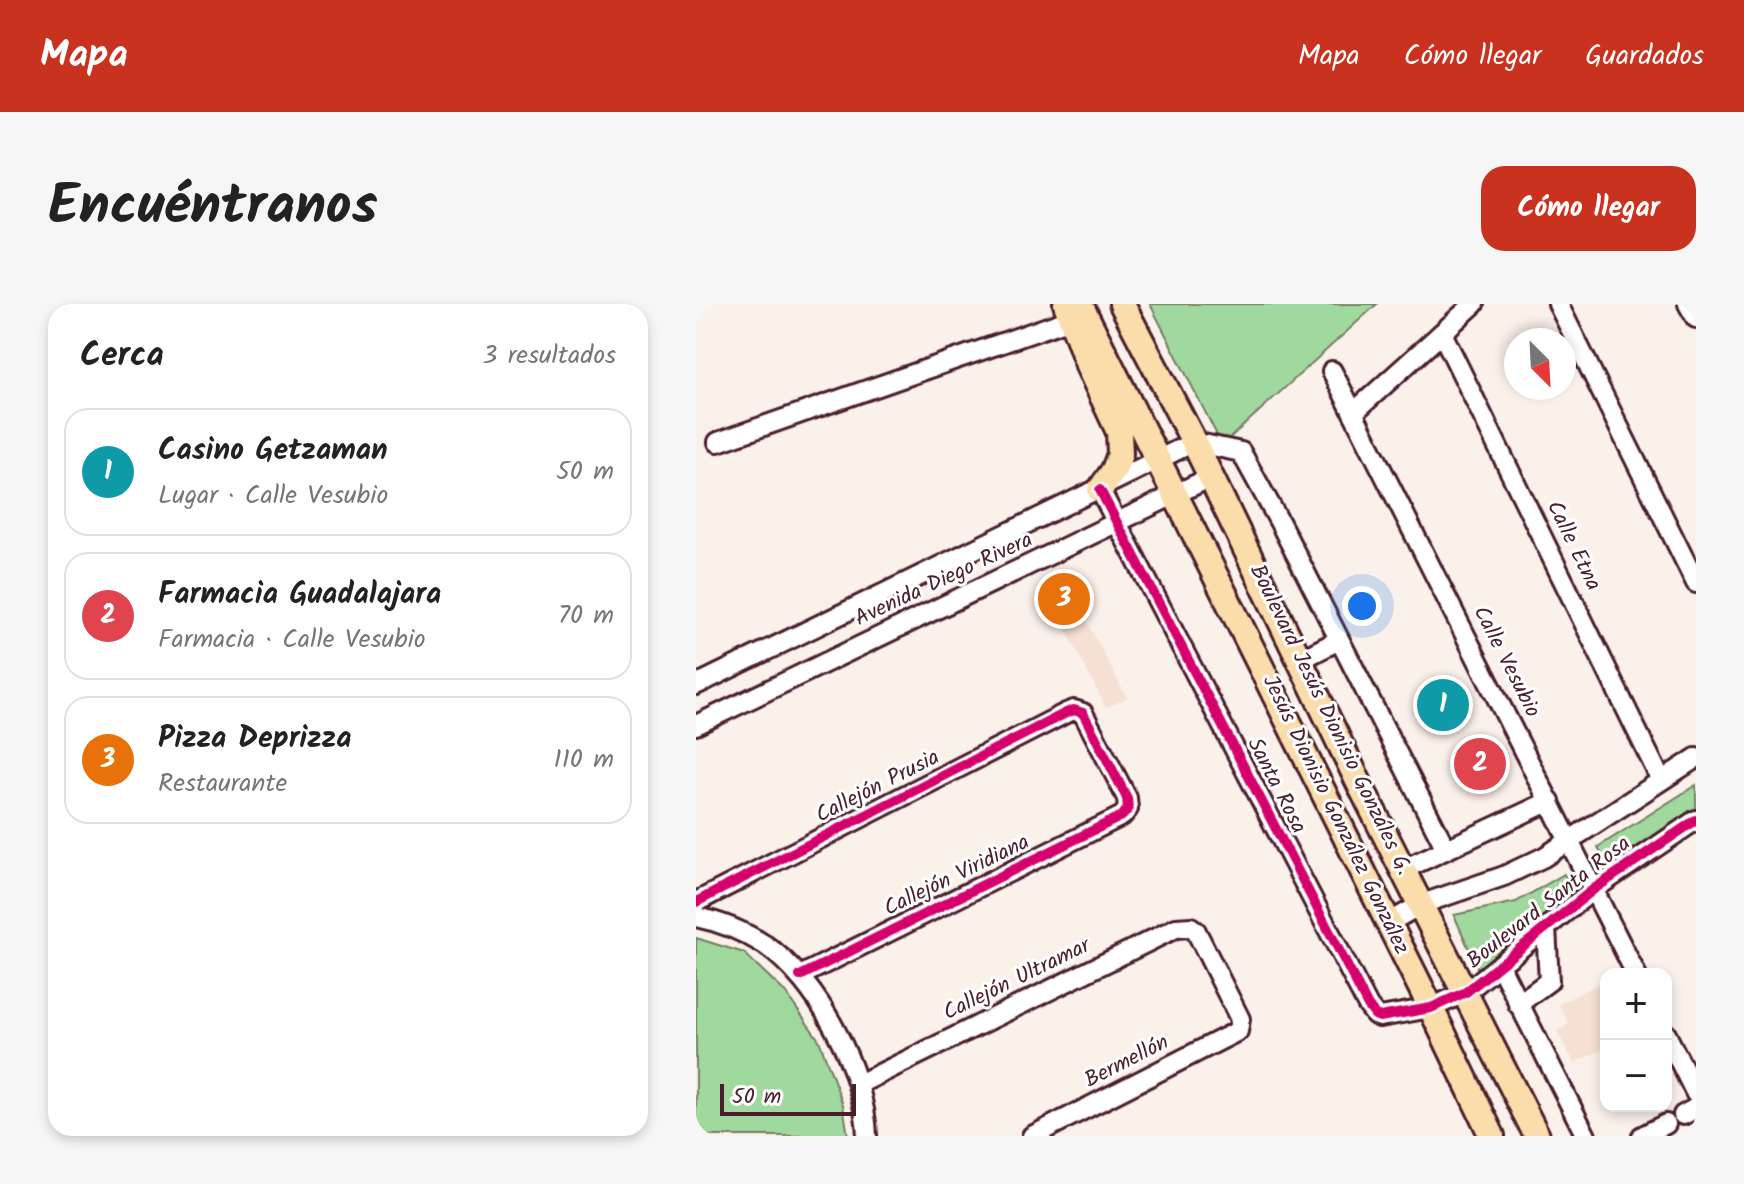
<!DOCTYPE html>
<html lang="es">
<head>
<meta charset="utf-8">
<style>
	body { margin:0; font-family:Kalam,sans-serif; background:#f6f6f6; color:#222 }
	.controls { position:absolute; right:24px; bottom:24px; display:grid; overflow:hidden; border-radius:16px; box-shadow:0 4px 12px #0003 }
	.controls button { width:72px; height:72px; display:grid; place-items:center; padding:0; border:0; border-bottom:2px solid #e0e0e0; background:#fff; color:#222; font:40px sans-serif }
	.compass { position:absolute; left:808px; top:24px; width:72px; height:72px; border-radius:50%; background:#fff; box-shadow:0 4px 12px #0003; rotate:156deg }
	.scale { position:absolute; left:24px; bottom:20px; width:136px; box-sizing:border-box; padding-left:8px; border:4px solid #4a1f2b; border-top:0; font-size:22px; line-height:28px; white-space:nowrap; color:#4a1f2b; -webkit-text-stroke:6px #fff; paint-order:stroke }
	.you { position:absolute; left:666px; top:302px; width:28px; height:28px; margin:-20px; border:6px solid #fff; border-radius:50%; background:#1a73e8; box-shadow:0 0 0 12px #1a73e833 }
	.badge { display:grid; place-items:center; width:52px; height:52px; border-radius:50%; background:#c8321e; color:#fff; font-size:26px; font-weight:700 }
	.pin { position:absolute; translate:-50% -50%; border:4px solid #fff; box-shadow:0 2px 8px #0006 }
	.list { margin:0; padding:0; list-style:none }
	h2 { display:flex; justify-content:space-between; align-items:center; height:104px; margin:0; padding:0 32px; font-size:34px }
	h2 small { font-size:26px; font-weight:400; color:#767676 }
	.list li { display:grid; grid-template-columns:52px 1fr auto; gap:24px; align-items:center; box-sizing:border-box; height:128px; margin:0 16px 16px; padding:0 16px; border:2px solid #e0e0e0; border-radius:24px }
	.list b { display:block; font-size:30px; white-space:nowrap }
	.list p { margin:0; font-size:26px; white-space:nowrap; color:#767676 }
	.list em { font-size:26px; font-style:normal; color:#767676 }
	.map { position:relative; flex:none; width:1000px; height:832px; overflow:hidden; border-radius:24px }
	header { display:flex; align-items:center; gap:48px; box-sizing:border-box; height:112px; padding:0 40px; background:#c8321e; color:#fff }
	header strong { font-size:38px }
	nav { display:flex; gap:44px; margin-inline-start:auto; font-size:28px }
	.intro { display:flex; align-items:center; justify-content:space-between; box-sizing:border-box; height:192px; padding:0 48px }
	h1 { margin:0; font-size:56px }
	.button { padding:20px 36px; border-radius:24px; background:#c8321e; color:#fff; font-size:28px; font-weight:700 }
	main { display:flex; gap:48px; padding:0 48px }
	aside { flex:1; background:#fff; border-radius:24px; box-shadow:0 4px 12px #0003 }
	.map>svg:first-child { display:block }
	.built { fill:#f6e0d4 }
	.green { fill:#a0d99d; stroke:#757c64; stroke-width:2 }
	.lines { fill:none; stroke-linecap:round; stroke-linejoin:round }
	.minor-casing { stroke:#4a1f2b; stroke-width:24 }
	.major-casing { stroke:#4a1f2b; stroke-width:30 }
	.minor { stroke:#fff; stroke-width:18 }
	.major { stroke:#fbddab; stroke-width:24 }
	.cycleway-casing { stroke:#fff; stroke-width:15 }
	.cycleway { stroke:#d6006c; stroke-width:10 }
	.labels { text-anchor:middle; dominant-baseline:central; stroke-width:6; stroke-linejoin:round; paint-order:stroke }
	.street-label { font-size:22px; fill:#4a1f2b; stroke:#fff }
</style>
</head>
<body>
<header>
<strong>Mapa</strong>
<nav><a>Mapa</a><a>Cómo llegar</a><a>Guardados</a></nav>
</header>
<div class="intro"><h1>Encuéntranos</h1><a class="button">Cómo llegar</a></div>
<main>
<aside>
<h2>Cerca<small>3 resultados</small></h2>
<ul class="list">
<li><span class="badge" style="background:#0f9aa8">1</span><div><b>Casino Getzaman</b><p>Lugar · Calle Vesubio</p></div><em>50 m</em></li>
<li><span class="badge" style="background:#e0444e">2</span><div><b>Farmacia Guadalajara</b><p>Farmacia · Calle Vesubio</p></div><em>70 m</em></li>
<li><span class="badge" style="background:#e8710a">3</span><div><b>Pizza Deprizza</b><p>Restaurante</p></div><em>110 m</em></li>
</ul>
</aside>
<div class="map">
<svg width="1000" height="832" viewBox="0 0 1000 832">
	<rect width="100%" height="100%" fill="#fbf1eb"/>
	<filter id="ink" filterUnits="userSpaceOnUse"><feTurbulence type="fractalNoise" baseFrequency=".0125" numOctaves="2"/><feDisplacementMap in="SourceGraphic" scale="16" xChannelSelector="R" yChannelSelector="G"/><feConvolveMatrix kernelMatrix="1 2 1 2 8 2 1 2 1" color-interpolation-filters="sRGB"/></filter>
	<g filter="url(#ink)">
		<g class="built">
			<polygon points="368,274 431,394 410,404 348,283"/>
			<polygon points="910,676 910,744 878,759 861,727 873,720 862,700"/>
		</g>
		<g class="green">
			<polygon points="454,0 681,0 526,141"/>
			<polygon points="1000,481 1000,508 911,565 902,543"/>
			<polygon points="868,570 881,586 784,670 758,611 820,598"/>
			<polygon points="0,634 48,649 88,687 123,736 147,801 152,832 0,832"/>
		</g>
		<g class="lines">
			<defs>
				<g id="minor">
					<polyline points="862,0 1000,279"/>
					<polyline points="992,0 1000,14"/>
					<polyline points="746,29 965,476"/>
					<polyline points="636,67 940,670"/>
					<polyline points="657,109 778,0"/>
					<polyline points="22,138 386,11"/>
					<polyline points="404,186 672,702 679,711 684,713 735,704 770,688 898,585 1000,516"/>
					<polyline points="604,356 643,336"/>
					<polyline points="0,381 498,138 545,148 584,219 750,545"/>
					<polyline points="0,421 515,173"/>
					<polyline points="708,565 854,497"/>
					<polyline points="0,598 370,409 378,406 387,409 431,494 432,505 426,512 104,672"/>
					<path d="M0 613C25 618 47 627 69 641 122 677 169 767 171 832"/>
					<polyline points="692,619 726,600 808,572 848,553 1000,454"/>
					<polyline points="804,662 890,832"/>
					<polyline points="822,700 853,677 850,624"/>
					<polyline points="970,730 1000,790"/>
					<polyline points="163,780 480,624 495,623 500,627 544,715 542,727 336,832"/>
					<polyline points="987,811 1000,804"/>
					<polyline points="946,832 970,820"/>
				</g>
				<g id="major">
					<polyline points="370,0 393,64 423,128 424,150 418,166 404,186"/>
					<polyline points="384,0 735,704 796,832"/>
					<polyline points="426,0 498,138 664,481 841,832"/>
				</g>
			</defs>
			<use href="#minor" class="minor-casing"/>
			<use href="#major" class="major-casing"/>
			<use href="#minor" class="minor"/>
			<use href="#major" class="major"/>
			<defs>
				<g id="cycleway">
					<polyline points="404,186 672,702 679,711 684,713 735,704 770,688 898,585 1000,516"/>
					<polyline points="0,598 370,409 378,406 387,409 431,494 432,505 426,512 104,672"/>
				</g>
			</defs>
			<use href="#cycleway" class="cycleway-casing"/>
			<use href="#cycleway" class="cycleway"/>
		</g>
	</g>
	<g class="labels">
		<g class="street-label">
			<text transform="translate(877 242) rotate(64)">Calle Etna</text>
			<text transform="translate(248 276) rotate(-25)">Avenida Diego Rivera</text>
			<text transform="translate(810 358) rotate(63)">Calle Vesubio</text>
			<text transform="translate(634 416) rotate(64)">Boulevard Jesús Dionisio Gonzáles G.</text>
			<text transform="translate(580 482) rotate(63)">Santa Rosa</text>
			<text transform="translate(182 483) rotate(-27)">Callejón Prusia</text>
			<text transform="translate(639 511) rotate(64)">Jesús Dionisio González González</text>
			<text transform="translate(261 572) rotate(-26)">Callejón Viridiana</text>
			<text transform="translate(853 599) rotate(-38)">Boulevard Santa Rosa</text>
			<text transform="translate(321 676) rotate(-26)">Callejón Ultramar</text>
			<text transform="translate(431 758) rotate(-27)">Bermellón</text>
		</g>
	</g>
</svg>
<div class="controls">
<button>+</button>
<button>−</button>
</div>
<svg class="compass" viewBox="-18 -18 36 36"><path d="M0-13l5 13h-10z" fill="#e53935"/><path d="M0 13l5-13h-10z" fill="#767676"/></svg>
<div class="scale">50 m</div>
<div class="you"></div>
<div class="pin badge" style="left:747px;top:401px;background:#0f9aa8">1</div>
<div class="pin badge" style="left:784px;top:460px;background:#e0444e">2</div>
<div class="pin badge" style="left:368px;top:295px;background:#e8710a">3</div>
</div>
</main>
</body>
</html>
